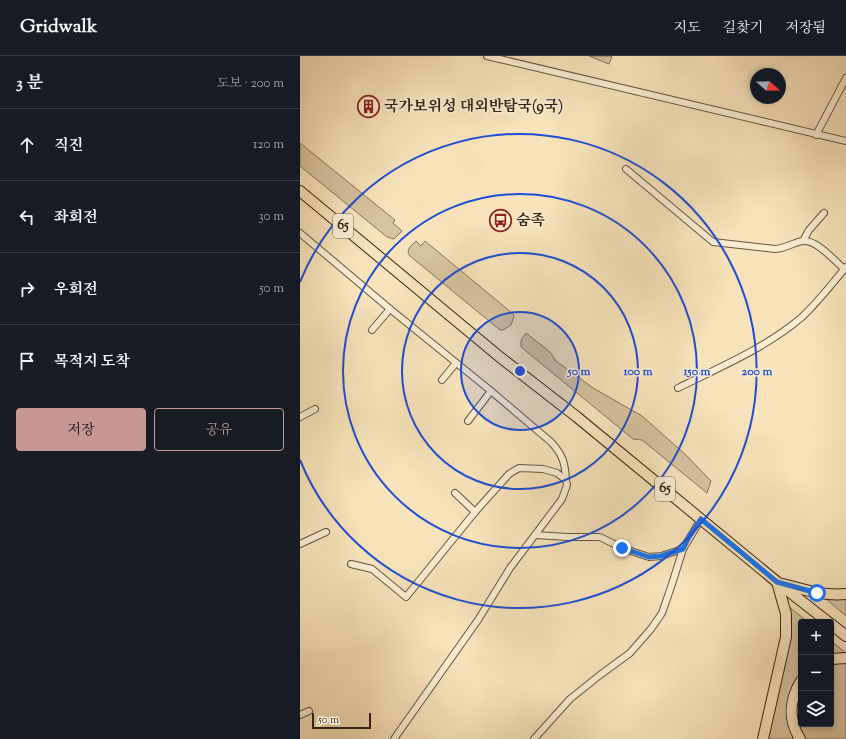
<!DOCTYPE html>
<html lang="ko">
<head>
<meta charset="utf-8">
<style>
	body { margin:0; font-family:"Sorts Mill Goudy","Noto Serif KR",serif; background:#20242c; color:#f1f3f6 }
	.controls { position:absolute; right:12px; bottom:12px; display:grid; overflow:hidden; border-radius:4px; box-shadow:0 2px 6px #0003 }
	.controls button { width:36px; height:36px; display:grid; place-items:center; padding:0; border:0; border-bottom:1px solid #363941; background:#171b24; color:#f1f3f6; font:20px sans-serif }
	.compass { position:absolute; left:450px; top:12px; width:36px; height:36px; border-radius:50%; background:#171b24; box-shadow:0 2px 6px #0003; rotate:110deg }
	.scale { position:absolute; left:12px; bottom:10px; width:59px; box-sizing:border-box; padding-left:4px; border:2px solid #352415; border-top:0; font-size:11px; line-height:14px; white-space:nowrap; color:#352415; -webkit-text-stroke:3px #faedd2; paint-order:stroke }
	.stop { position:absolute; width:12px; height:12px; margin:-9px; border:3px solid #1a73e8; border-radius:50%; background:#fff }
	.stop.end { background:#1a73e8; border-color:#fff; box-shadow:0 1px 4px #0008 }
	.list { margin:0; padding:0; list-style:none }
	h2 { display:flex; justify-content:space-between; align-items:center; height:52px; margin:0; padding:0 16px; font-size:17px }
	h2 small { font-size:13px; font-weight:400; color:#9ea1a6 }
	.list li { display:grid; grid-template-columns:26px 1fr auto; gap:12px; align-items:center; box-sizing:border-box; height:72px; padding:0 16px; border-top:1px solid #363941 }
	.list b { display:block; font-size:15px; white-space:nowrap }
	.list em { font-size:13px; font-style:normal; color:#9ea1a6 }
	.actions { display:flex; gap:8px; padding:12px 16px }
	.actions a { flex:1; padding:9px 0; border:1px solid #c59692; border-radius:4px; text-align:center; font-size:14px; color:#c59692 }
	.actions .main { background:#c59692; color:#111 }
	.icon { flex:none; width:22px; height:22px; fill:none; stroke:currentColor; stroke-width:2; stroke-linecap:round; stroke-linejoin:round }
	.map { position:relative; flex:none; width:546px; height:683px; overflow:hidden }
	header { display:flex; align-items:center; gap:24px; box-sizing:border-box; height:56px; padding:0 20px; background:#171b24; border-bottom:1px solid #363941 }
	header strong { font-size:19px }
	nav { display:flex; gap:22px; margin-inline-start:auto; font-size:14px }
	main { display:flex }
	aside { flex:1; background:#171b24 }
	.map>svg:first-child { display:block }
	.green { fill:#d7c39e; stroke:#86745a }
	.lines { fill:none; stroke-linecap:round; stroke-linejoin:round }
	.minor-casing { stroke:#66543e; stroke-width:8 }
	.primary-casing { stroke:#352415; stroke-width:12 }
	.minor { stroke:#faedd2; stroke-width:6 }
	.primary { stroke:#f8e3ba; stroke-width:10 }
	.route { stroke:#1a73e8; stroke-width:5 }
	.ring { fill:none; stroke:#1d4ed8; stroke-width:2 }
	.labels { text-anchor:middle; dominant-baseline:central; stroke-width:3; stroke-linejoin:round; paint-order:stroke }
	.shield { fill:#faedd2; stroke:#70604e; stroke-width:1 }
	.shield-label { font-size:14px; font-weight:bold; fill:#352415 }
	.poi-label { font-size:15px; font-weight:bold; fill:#352415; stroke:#faedd2; text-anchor:start }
	.centre { fill:#1d4ed8; stroke:#faedd2; stroke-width:2 }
	.ring-label { font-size:12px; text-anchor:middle; font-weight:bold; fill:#1d4ed8; stroke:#faedd2; stroke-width:3; stroke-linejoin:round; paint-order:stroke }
</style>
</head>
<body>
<header>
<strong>Gridwalk</strong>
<nav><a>지도</a><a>길찾기</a><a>저장됨</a></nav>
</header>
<main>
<aside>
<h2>3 분<small>도보 · 200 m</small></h2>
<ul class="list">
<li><svg class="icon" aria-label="ahead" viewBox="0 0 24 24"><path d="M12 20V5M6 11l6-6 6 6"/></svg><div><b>직진</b></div><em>120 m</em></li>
<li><svg class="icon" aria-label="left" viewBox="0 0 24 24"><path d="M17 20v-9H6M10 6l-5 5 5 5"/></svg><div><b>좌회전</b></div><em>30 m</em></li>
<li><svg class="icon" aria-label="right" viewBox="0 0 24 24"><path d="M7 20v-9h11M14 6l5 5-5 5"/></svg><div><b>우회전</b></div><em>50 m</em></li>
<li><svg class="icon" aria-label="arrive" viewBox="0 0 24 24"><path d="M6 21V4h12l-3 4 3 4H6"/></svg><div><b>목적지 도착</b></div></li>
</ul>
<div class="actions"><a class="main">저장</a><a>공유</a></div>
</aside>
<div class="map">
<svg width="546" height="683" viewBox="0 0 546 683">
	<rect width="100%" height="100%" fill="#f8e3ba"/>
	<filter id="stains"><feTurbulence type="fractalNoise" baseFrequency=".005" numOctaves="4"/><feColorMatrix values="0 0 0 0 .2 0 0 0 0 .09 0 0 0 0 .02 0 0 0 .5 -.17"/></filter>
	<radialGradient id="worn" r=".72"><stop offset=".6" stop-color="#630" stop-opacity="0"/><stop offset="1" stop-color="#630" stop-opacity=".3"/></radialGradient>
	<g class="green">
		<polygon points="289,0 311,0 312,1 309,8"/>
		<polygon points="0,87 95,164 93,167 102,175 94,183 87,181 0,110"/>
		<path d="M116 185 121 190 125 185 212 257 214 260 211 269 203 274H200L110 200C105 194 111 190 116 185Z"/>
		<polygon points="226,277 250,296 256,305 293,332 342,360 386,399 411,425 407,437 342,384 333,383 221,291 221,284"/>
		<polygon points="546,541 546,560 526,543"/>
		<polygon points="488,550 508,566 501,566 501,617 492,630 487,649 487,662 496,683 466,683"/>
		<polygon points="531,585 546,597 531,600"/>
		<polygon points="546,607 546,683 506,683 497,667 495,649 501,631 501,668 531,668 531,608"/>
	</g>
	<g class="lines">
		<defs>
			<g id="minor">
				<polyline points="187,0 546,85"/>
				<polyline points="516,79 546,22"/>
				<path d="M326 113 413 186 475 193C487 192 492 187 502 185 516 183 534 204 544 213"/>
				<path d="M0 177 90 253 191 335 251 386C263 399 265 407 266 424"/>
				<polyline points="503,185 509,174 524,157"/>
				<polyline points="72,274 90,253"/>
				<polyline points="142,324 156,307"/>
				<path d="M378 332C420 311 466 292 502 261 518 246 532 228 546 211"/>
				<polyline points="0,361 15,353"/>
				<polyline points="168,365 191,335"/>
				<polyline points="235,479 268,481 300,481 322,492 349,501 361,500 383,493"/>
				<polyline points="0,488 26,476"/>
				<polyline points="51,508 72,513 106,541 175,456"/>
				<polyline points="0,659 9,655"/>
				<polyline points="94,683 178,564 210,512 262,443 267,429 266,424 257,417 243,413 219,412 209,418 175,456 155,437"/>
				<polyline points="234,683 270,643 300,619 330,597 351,573 362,557 372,528 383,493 401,463"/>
			</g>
			<g id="primary">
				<polyline points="0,135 201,302 277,361 477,526 528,566"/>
				<path d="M483 528C506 534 522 540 546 538"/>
				<polyline points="531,568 546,580"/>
				<polyline points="531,603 546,602"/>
				<polyline points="463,683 486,581 486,558 477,526"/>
				<path d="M500 683C488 663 489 645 501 625"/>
			</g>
		</defs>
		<use href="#minor" class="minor-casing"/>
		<use href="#primary" class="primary-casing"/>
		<use href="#minor" class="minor"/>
		<use href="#primary" class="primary"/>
	</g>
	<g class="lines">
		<polyline class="route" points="322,492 349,501 361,500 383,493 389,481 401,463 477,526 517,537"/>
	</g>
	<circle cx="220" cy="315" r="59" fill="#1d4ed8" fill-opacity=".12"/>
	<g class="ring">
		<circle cx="220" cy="315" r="59"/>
		<circle cx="220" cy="315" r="118"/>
		<circle cx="220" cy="315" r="177"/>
		<path d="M0 226A237 237 0 1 1 0 404"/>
	</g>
	<defs>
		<symbol id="building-ring" viewBox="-11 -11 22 22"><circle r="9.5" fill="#faedd2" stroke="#8f2418" stroke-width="1.5"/><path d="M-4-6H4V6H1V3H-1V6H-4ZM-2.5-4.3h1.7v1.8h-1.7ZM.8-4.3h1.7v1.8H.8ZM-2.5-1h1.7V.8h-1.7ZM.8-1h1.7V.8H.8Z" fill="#8f2418"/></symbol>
		<symbol id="bus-ring" viewBox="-11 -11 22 22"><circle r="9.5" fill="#faedd2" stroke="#8f2418" stroke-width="1.5"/><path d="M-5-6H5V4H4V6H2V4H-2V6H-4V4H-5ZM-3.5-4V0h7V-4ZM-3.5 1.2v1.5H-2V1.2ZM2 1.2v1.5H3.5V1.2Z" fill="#8f2418"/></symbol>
	</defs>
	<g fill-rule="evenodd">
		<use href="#building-ring" x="56" y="38" width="25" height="25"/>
		<use href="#bus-ring" x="188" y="152" width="25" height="25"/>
	</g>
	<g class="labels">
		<g class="shield">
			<rect x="33" y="158" width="20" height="24" rx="3"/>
			<rect x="355" y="421" width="20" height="24" rx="3"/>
		</g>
		<g class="shield-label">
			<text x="43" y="170">65</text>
			<text x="365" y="433">65</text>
		</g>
		<g class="poi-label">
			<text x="84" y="51">국가보위성 대외반탐국(9국)</text>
			<text x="216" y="165">숨족</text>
		</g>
	</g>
	<circle cx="220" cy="315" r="6" class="centre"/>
	<g class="ring-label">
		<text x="279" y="319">50 m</text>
		<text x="338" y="319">100 m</text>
		<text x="397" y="319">150 m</text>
		<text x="457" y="319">200 m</text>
	</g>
	<rect width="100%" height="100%" filter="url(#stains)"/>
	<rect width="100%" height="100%" fill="url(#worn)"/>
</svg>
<div class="controls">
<button>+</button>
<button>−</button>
<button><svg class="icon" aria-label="layers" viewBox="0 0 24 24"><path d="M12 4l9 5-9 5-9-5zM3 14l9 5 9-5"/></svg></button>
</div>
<svg class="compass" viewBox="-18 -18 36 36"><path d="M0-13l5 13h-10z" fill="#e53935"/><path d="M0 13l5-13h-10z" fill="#9ea1a6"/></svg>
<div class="scale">50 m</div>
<div class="stop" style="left:517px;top:537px"></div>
<div class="stop end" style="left:322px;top:492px"></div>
</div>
</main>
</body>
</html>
